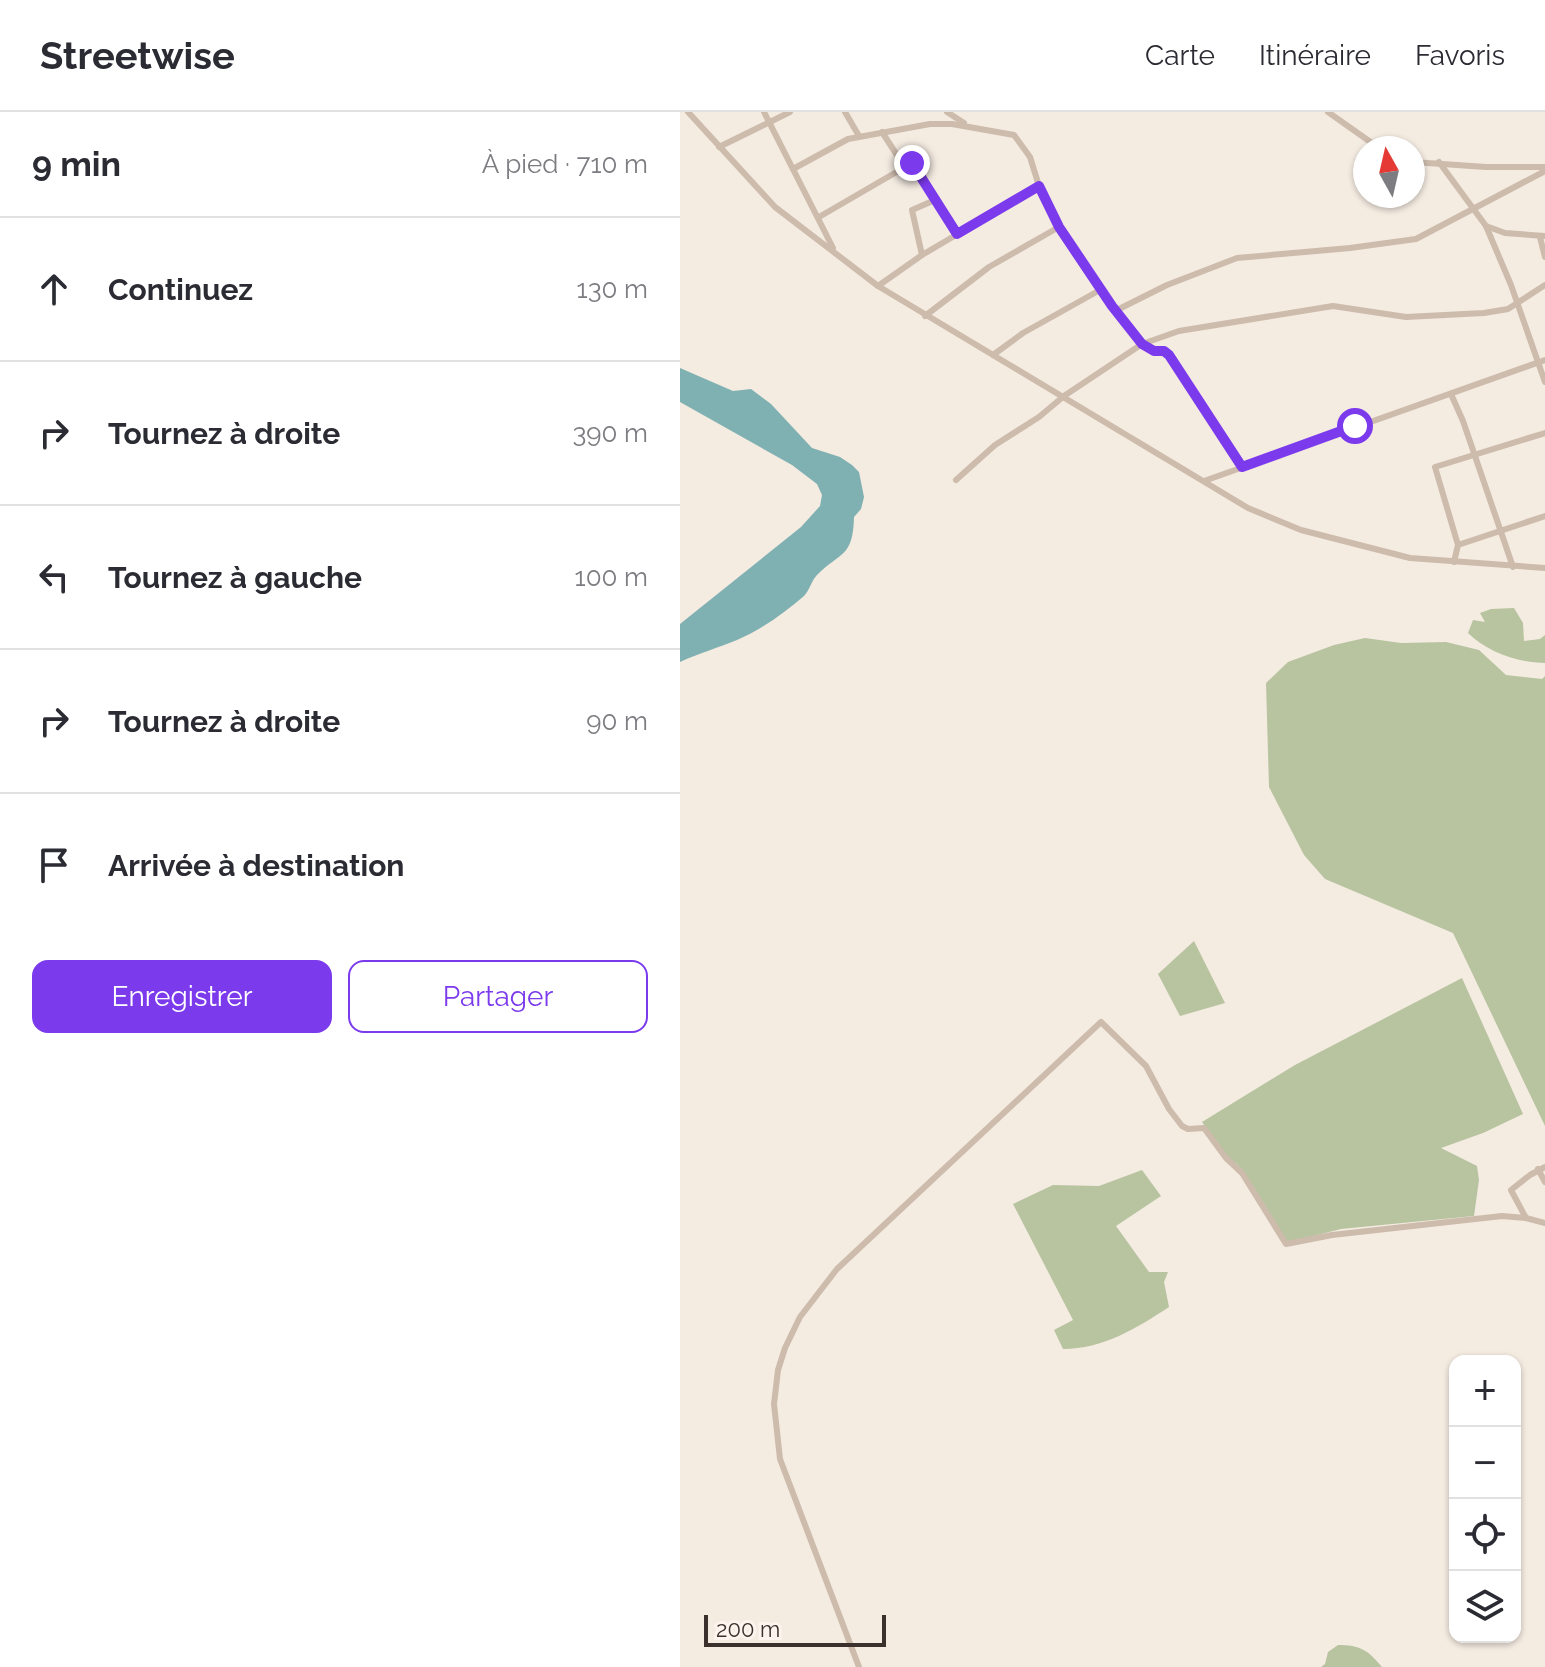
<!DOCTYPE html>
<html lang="fr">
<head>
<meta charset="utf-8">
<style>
	body { margin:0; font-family:Raleway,sans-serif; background:#f7f7f7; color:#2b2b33 }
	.controls { position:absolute; right:24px; bottom:24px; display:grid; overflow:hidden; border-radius:16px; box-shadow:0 2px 6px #0004 }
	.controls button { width:72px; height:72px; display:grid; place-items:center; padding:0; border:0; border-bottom:2px solid #e1e1e2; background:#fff; color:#2b2b33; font:40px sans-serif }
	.compass { position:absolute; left:673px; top:24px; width:72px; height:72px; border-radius:50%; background:#fff; box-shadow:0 2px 6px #0004; rotate:352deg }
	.scale { position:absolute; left:24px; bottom:20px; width:182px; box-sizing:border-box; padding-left:8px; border:4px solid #3b302b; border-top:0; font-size:22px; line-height:28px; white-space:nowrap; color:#3b302b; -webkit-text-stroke:6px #fbf5ee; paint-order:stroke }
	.stop { position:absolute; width:24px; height:24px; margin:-18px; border:6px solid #7c3aed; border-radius:50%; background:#fff }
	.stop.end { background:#7c3aed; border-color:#fff; box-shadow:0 2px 8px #0008 }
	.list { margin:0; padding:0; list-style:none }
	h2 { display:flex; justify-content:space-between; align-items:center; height:104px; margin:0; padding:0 32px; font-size:34px }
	h2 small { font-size:26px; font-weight:400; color:#7c7c81 }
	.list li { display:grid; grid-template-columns:52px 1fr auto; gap:24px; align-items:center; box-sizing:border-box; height:144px; padding:0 32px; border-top:2px solid #e1e1e2 }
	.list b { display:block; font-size:30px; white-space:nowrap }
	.list em { font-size:26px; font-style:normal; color:#7c7c81 }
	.actions { display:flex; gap:16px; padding:24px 32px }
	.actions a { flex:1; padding:18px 0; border:2px solid #7c3aed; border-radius:16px; text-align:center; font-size:28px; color:#7c3aed }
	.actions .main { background:#7c3aed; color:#fff }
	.icon { flex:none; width:44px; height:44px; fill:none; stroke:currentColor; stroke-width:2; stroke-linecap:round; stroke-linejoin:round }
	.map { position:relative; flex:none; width:865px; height:1555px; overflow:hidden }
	header { display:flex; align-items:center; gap:48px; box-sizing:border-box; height:112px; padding:0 40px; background:#fff; border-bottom:2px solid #e1e1e2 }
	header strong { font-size:38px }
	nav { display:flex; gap:44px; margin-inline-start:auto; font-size:28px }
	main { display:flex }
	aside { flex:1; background:#fff }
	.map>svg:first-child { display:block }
	.green { fill:#b8c4a0 }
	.water { fill:#7fb0b2 }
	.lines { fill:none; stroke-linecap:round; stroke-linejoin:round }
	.street { stroke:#cdbbac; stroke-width:6 }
	.route { stroke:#7c3aed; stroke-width:10 }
</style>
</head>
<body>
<header>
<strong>Streetwise</strong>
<nav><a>Carte</a><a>Itinéraire</a><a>Favoris</a></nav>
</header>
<main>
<aside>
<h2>9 min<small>À pied · 710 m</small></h2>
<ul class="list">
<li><svg class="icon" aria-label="ahead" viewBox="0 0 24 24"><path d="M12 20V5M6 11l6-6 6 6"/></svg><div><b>Continuez</b></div><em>130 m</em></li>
<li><svg class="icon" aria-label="right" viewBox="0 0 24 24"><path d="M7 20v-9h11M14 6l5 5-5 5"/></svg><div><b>Tournez à droite</b></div><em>390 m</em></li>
<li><svg class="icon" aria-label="left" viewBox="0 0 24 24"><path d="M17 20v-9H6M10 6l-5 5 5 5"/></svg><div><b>Tournez à gauche</b></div><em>100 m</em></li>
<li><svg class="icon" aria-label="right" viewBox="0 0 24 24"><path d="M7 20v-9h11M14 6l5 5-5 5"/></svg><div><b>Tournez à droite</b></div><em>90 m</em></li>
<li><svg class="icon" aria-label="arrive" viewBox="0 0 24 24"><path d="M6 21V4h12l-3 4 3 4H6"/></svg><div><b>Arrivée à destination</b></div></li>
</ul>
<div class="actions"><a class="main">Enregistrer</a><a>Partager</a></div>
</aside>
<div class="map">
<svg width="865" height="1555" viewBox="0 0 865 1555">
	<rect width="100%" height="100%" fill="#f4ebe1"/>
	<g class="green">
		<path d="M834 496 843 511 844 529 860 527 865 523V551C839 551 807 540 788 521L793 508 805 510 800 501 811 497Z"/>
		<polygon points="685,526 721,531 766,530 799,538 826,563 862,567 865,564 865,1014 773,821 645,767 624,743 589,675 586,571 608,550 654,533"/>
		<polygon points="514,829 545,891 500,904 478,862"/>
		<polygon points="782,866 843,1002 803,1021 761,1036 797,1054 799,1068 794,1104 661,1117 606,1131 557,1052 549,1048 522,1010 615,953"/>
		<path d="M462 1058 481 1084 436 1114 469 1160H488L484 1170 489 1195C457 1216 423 1237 383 1237L374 1218 393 1208 333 1092 373 1073 419 1074Z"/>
		<path d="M658 1533C680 1533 688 1538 702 1555H641L645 1552 648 1540Z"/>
	</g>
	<path class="water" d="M0 256 53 279 71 277 91 292 132 336 160 345 172 353 179 360 184 385 181 397 174 405C173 446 160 440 137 463 131 469 130 478 124 484 104 501 81 518 57 528 38 536 19 541 0 550V512L121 415 140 394 142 383 137 372 112 353 0 290Z"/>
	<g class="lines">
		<g class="street">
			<polyline points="8,0 95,95 198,174 568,396 621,418 730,446 865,456"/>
			<polyline points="84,0 153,136"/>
			<polyline points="165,0 179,24"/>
			<polyline points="267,0 284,11"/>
			<polyline points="648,0 699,36"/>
			<polyline points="202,20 224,54"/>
			<polyline points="39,35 110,0"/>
			<polyline points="733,50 806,55 865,55"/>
			<polyline points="759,50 806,114 831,173 865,270"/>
			<polyline points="113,57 168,27 250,12 272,12 334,23 350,45 359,74 379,115 420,178 462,232 474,239 484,239 489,243 562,355"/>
			<polyline points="139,105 232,51 277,122"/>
			<polyline points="806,114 825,121 865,124"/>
			<polyline points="860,125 865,145"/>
			<polyline points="242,143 232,98 255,88"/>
			<polyline points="198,174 242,143 359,74"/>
			<polyline points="435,199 487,173 557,146 670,136 736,127 865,59"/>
			<polyline points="245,204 309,155 379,115"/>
			<polyline points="313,243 343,221 420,178"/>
			<polyline points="771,282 783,309 833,455"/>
			<polyline points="276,368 315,333 359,305 384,284 462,232 499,219 653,194 726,205 804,201 828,197 865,173"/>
			<polyline points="524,369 865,248"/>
			<polyline points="778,433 755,355 865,321"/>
			<polyline points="774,450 778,433 865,404"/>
			<polyline points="858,1057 865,1070"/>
			<polyline points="846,1106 831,1078 850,1063 865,1055"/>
			<polyline points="179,1555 100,1347 94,1292 98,1258 105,1236 120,1205 157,1157 421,910 466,954 489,997 502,1014 508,1017 524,1016 546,1046 562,1061 606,1132 652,1123 822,1104 846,1106 865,1111"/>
		</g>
	</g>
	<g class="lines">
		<polyline class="route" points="232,51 277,122 359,74 379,115 432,194 462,232 474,239 484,239 489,243 562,355 675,314"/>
	</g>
</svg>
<div class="controls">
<button>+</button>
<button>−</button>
<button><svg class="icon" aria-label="locate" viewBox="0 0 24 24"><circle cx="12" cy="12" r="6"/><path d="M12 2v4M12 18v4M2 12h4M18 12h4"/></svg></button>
<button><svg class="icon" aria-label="layers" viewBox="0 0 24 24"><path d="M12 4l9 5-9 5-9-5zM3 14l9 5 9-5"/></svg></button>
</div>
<svg class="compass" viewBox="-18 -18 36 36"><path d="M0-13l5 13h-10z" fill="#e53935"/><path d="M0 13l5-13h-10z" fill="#7c7c81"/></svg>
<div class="scale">200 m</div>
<div class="stop" style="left:675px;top:314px"></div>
<div class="stop end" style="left:232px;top:51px"></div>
</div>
</main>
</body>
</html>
